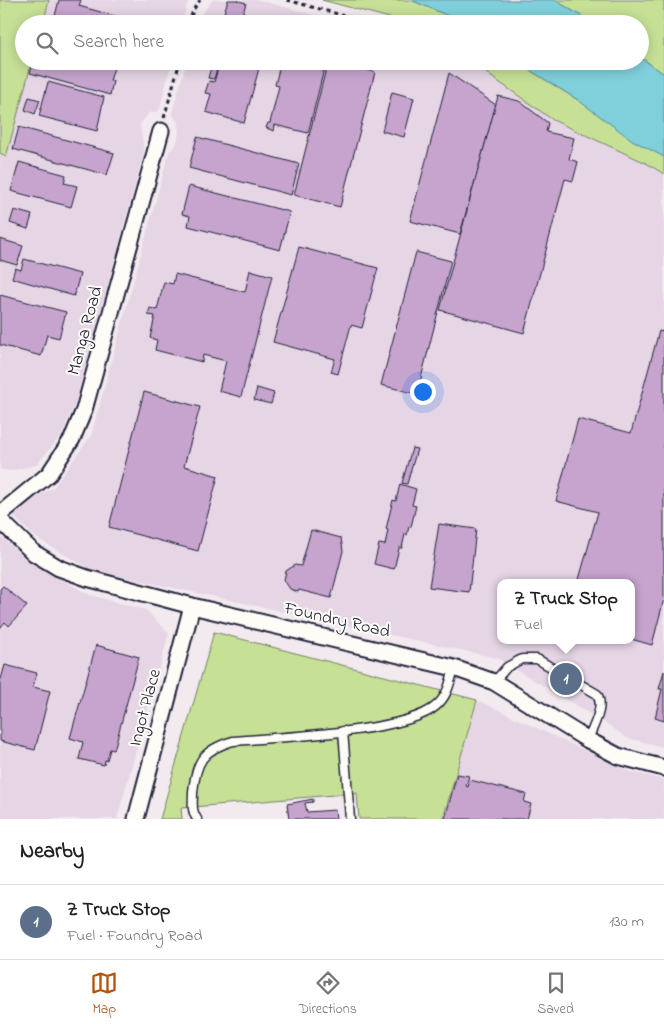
<!DOCTYPE html>
<html lang="en">
<head>
<meta charset="utf-8">
<style>
	body { margin:0; font-family:"Indie Flower",sans-serif; background:#f2f2f2; color:#202124 }
	.you { position:absolute; left:422px; top:391px; width:18px; height:18px; margin:-12px; border:4px solid #fff; border-radius:50%; background:#1a73e8; box-shadow:0 0 0 8px #1a73e833 }
	.badge { display:grid; place-items:center; width:32px; height:32px; border-radius:50%; background:#b45309; color:#fff; font-size:16px; font-weight:700 }
	.pin { position:absolute; translate:-50% -50%; border:2px solid #fff; box-shadow:0 1px 5px #0006 }
	.popup { position:absolute; left:497px; top:579px; width:138px; height:65px; box-sizing:border-box; display:grid; place-content:center; border-radius:10px; background:#fff; filter:drop-shadow(0 1px 4px #0005); font-size:16px; white-space:nowrap; color:#757577 }
	.popup b { font-size:19px; color:#202124 }
	.popup::after { content:''; position:absolute; left:50%; top:100%; margin-left:-10px; border:10px solid transparent; border-top-color:#fff }
	.list { margin:0; padding:0; list-style:none }
	h2 { display:flex; justify-content:space-between; align-items:center; height:65px; margin:0; padding:0 20px; font-size:21px }
	h2 small { font-size:16px; font-weight:400; color:#757577 }
	.list li { display:grid; grid-template-columns:32px 1fr auto; gap:15px; align-items:center; box-sizing:border-box; height:75px; padding:0 20px; border-top:1px solid #e0e0e0 }
	.list b { display:block; font-size:19px; white-space:nowrap }
	.list p { margin:0; font-size:16px; white-space:nowrap; color:#757577 }
	.list em { font-size:16px; font-style:normal; color:#757577 }
	.icon { flex:none; width:28px; height:28px; fill:none; stroke:currentColor; stroke-width:2; stroke-linecap:round; stroke-linejoin:round }
	.map { position:relative; flex:none; width:664px; height:819px; overflow:hidden }
	.search { position:absolute; background:#fff; box-shadow:0 2px 12px #0003; left:15px; right:15px; top:15px; height:55px; display:flex; align-items:center; gap:12px; box-sizing:border-box; padding:0 18px; border-radius:28px; color:#757577; font-size:19px }
	.sheet { height:140px; background:#fff }
	nav { display:flex; justify-content:space-around; align-items:center; box-sizing:border-box; height:70px; border-top:1px solid #e0e0e0; background:#fff; font-size:14px; color:#757577 }
	nav a { display:grid; justify-items:center; gap:2px }
	nav .on { color:#b45309 }
	.map>svg:first-child { display:block }
	.built { fill:#e5d5e5; fill-rule:evenodd }
	.green { fill:#c6e096; stroke:#748168 }
	.water { fill:#80d0db; stroke:#5a8a9b }
	.building { fill:#c6a4ce; stroke:#22223b }
	.lines { fill:none; stroke-linecap:round; stroke-linejoin:round }
	.lane-casing { stroke:#22223b; stroke-width:11 }
	.street-casing { stroke:#22223b; stroke-width:19 }
	.path { stroke:#22223b; stroke-width:3; stroke-dasharray:4 4; stroke-linecap:butt }
	.lane { stroke:#fdfcf7; stroke-width:8 }
	.street { stroke:#fdfcf7; stroke-width:15 }
	.labels { text-anchor:middle; dominant-baseline:central; stroke-width:4; stroke-linejoin:round; paint-order:stroke }
	.street-label { font-size:18px; fill:#22223b; stroke:#fdfcf7 }
</style>
</head>
<body>
<div class="map">
<svg width="664" height="819" viewBox="0 0 664 819">
	<rect width="100%" height="100%" fill="#f2eaef"/>
	<filter id="ink" filterUnits="userSpaceOnUse"><feTurbulence type="fractalNoise" baseFrequency=".02" numOctaves="2"/><feDisplacementMap in="SourceGraphic" scale="10" xChannelSelector="R" yChannelSelector="G"/><feConvolveMatrix kernelMatrix="1 2 1 2 8 2 1 2 1" color-interpolation-filters="sRGB"/></filter>
	<g filter="url(#ink)">
		<g class="built">
			<polygon points="49,0 188,0 182,24 43,24"/>
			<polygon points="213,0 258,0 349,24 199,24 201,15"/>
			<polygon points="32,61 172,61 159,111 149,113 140,124 144,152 76,401 61,436 36,465 10,471 0,469 0,153 6,156"/>
			<path d="M187 61H469L553 120 646 163 664 174V747L627 738 607 724 497 658 91 570 35 537 8 511 53 488 91 436 169 152 177 143 179 132 178 123 172 113ZM501 583H631V640H501Z"/>
			<polygon points="0,536 30,562 90,595 145,610 169,633 117,819 0,819"/>
			<polygon points="477,700 628,771 664,780 664,819 443,819"/>
		</g>
		<g class="green">
			<polygon points="0,0 49,0 43,24 24,24 24,61 32,61 6,157 0,153"/>
			<polygon points="322,0 411,0 467,24 412,24"/>
			<polygon points="555,0 664,0 664,74 640,57 640,24 594,24"/>
			<polygon points="469,61 515,61 578,100 664,105 664,174 646,163 553,120"/>
			<polygon points="214,632 477,700 443,819 359,819 357,793 181,808 182,819 160,819"/>
		</g>
		<g class="water">
			<polygon points="411,0 555,0 594,24 467,24"/>
			<polygon points="640,57 664,74 664,157 632,140 578,100 515,61 640,61"/>
		</g>
		<g class="building">
			<polygon points="59,0 81,0 79,6 129,20 131,24 53,24"/>
			<polygon points="228,0 236,0 246,3 240,24 222,19"/>
			<polygon points="34,61 116,61 110,81 113,81 110,95 30,73"/>
			<polygon points="225,61 261,61 244,123 206,112 211,94 205,93 209,81 214,82 219,65 223,66"/>
			<polygon points="281,61 326,61 308,133 275,125 274,131 266,128 268,123 270,123 279,86 275,85"/>
			<polygon points="328,61 345,61 345,64 375,72 340,207 294,195"/>
			<polygon points="212,64 218,66 214,79 208,78"/>
			<polygon points="449,73 496,105 460,234 410,221"/>
			<polygon points="48,82 104,97 97,131 39,116"/>
			<polygon points="392,92 414,98 404,137 382,131"/>
			<polygon points="498,96 519,101 548,123 546,132 574,138 569,159 578,162 573,181 565,179 524,333 440,310"/>
			<polygon points="29,97 40,100 35,114 25,110"/>
			<polygon points="19,127 114,153 107,175 13,149"/>
			<polygon points="197,137 299,164 291,195 189,168"/>
			<polygon points="19,162 66,175 64,183 77,186 71,207 11,191"/>
			<polygon points="189,186 290,212 280,250 188,226 190,216 182,214"/>
			<polygon points="14,210 32,215 28,229 10,223"/>
			<polygon points="0,239 23,246 17,265 0,260"/>
			<polygon points="299,247 378,268 362,328 351,325 338,374 331,372 335,359 273,342"/>
			<polygon points="416,252 451,261 417,394 381,385"/>
			<polygon points="24,259 80,274 74,296 12,278 15,268 21,270"/>
			<polygon points="250,270 272,276 241,397 219,391 226,361 203,355 202,362 155,350 157,340 150,338 155,316 148,315 150,308 157,310 164,282 173,284 175,274 245,292"/>
			<polygon points="0,295 66,312 59,338 47,335 41,356 0,345"/>
			<polygon points="659,331 664,332 664,599 652,645 631,639 631,583 578,583 598,512 556,501 578,419 631,433"/>
			<polygon points="257,388 274,393 271,404 254,400"/>
			<polygon points="144,392 200,407 184,466 218,476 198,551 109,527"/>
			<polygon points="412,448 417,449 407,484 402,483"/>
			<polygon points="400,484 416,489 412,505 416,506 411,527 409,526 407,535 405,534 402,548 399,548 394,569 374,564 379,544 385,545 388,530 386,529 393,500 396,501"/>
			<polygon points="439,524 476,529 469,592 429,587"/>
			<polygon points="311,530 341,538 343,551 331,598 299,590 298,592 290,589 284,580 286,571 295,565 301,566"/>
			<polygon points="3,586 27,606 9,626 5,622 0,628 0,589"/>
			<polygon points="96,645 139,657 114,750 110,749 107,760 105,760 104,765 79,759 83,742 70,738"/>
			<polygon points="5,665 37,673 33,687 50,691 35,750 0,741 0,679 1,679"/>
			<polygon points="664,671 664,721 655,718 662,689 659,689"/>
			<polygon points="457,774 469,776 466,786 468,787 470,780 526,794 524,802 531,804 527,819 445,819"/>
			<polygon points="313,799 313,802 305,803 307,812 335,810 336,819 289,819 287,804"/>
		</g>
		<g class="lines">
			<defs>
				<g id="lane">
					<path d="M494 682 507 667 518 661 522 659H537L597 694C605 707 593 726 588 740"/>
					<polyline points="343,731 350,819"/>
					<path d="M197 819C191 811 193 802 193 792 196 762 202 750 233 741 278 737 405 733 436 706 448 696 450 682 454 668"/>
				</g>
				<g id="street">
					<polyline points="0,514 49,474 72,439 84,410 161,131"/>
					<polyline points="0,520 34,553 59,568 87,578 192,606 454,668 494,682 588,740 618,756 664,768"/>
					<polyline points="136,819 192,606"/>
				</g>
			</defs>
			<use href="#lane" class="lane-casing"/>
			<use href="#street" class="street-casing"/>
			<g class="path">
				<polyline points="287,0 374,24"/>
				<polyline points="189,24 193,10 200,0"/>
				<polyline points="164,118 180,61"/>
			</g>
			<use href="#lane" class="lane"/>
			<use href="#street" class="street"/>
		</g>
	</g>
	<g class="labels">
		<g class="street-label">
			<text transform="translate(86 331) rotate(-75)">Manga Road</text>
			<text transform="translate(337 621) rotate(13)">Foundry Road</text>
			<text transform="translate(146 708) rotate(-75)">Ingot Place</text>
		</g>
	</g>
</svg>
<div class="you"></div>
<div class="pin badge" style="left:566px;top:679px;background:#5c6f8a">1</div>
<div class="popup"><b>Z Truck Stop</b>Fuel</div>
<div class="search"><svg class="icon" aria-label="search" viewBox="0 0 24 24"><circle cx="10" cy="10" r="6"/><path d="M15 15l6 6"/></svg>Search here</div>
</div>
<section class="sheet">
<h2>Nearby<small></small></h2>
<ul class="list">
<li><span class="badge" style="background:#5c6f8a">1</span><div><b>Z Truck Stop</b><p>Fuel · Foundry Road</p></div><em>130 m</em></li>
</ul>
</section>
<nav>
<a class="on"><svg class="icon" aria-label="map" viewBox="0 0 24 24"><path d="M3 6l6-2 6 2 6-2v14l-6 2-6-2-6 2zM9 4v14M15 6v14"/></svg>Map</a>
<a><svg class="icon" aria-label="directions" viewBox="0 0 24 24"><path d="M12 3l9 9-9 9-9-9zM9 14v-3h6M13 9l2 2-2 2"/></svg>Directions</a>
<a><svg class="icon" aria-label="saved" viewBox="0 0 24 24"><path d="M7 4h10v16l-5-4-5 4z"/></svg>Saved</a>
</nav>
</body>
</html>
